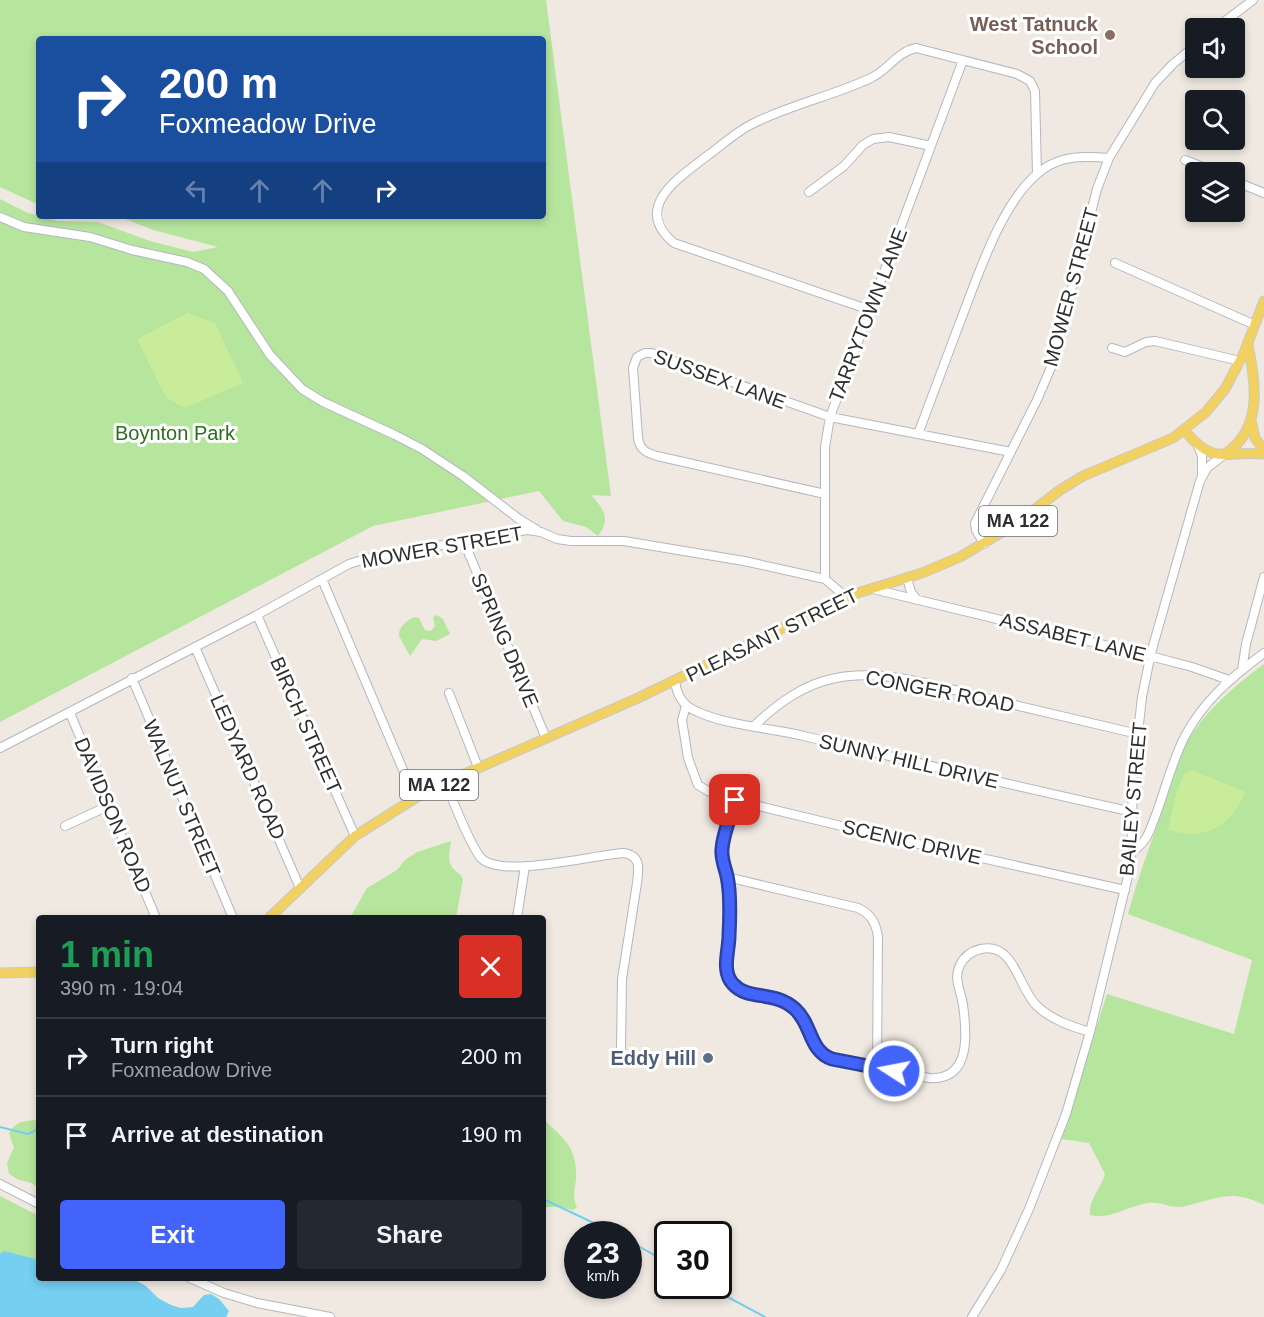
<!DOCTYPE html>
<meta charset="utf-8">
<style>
body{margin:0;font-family:Helvetica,sans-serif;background:#242831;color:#f1f3f6;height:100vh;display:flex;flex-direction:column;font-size:22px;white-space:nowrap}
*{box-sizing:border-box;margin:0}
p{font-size:20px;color:#9ea1a6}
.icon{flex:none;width:33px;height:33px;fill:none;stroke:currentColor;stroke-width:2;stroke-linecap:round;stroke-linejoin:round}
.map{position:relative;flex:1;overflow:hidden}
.drawer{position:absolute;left:36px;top:915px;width:510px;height:366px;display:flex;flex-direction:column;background:#171b24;border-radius:6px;box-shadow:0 3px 9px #0003}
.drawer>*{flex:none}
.guide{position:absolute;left:36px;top:36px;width:510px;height:183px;border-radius:6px;box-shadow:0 3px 9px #0003;background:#1a4fa0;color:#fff;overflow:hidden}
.tools{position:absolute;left:1185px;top:18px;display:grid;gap:12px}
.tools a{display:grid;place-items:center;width:60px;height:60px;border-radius:6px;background:#171b24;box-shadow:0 3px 9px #0003;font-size:30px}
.speed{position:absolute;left:564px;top:1221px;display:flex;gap:12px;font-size:30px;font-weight:700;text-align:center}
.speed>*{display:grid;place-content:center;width:78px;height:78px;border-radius:50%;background:#171b24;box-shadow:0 3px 9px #0003;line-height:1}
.speed small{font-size:15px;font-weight:400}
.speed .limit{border:3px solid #111;border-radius:9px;background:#fff;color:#111}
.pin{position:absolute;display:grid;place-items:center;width:51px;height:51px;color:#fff;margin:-26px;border-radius:12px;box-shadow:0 3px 9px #0006}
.me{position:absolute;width:66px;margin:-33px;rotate:281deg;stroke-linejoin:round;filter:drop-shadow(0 0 4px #0008)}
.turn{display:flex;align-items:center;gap:21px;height:126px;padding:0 24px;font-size:27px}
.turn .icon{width:78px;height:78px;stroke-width:2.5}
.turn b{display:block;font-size:42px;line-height:51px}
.lanes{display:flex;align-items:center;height:57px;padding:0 24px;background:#0003;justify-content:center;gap:30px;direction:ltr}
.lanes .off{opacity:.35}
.round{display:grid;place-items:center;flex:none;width:63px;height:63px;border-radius:6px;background:#242831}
.head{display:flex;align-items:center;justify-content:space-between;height:102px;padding:0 24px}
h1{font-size:36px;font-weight:600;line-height:45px;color:#1e9e55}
.action{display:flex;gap:12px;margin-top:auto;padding:12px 24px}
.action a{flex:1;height:69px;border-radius:6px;background:#4264fb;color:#fff;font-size:24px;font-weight:600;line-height:69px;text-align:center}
.action a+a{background:#242831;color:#f1f3f6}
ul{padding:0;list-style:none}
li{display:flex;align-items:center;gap:18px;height:78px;padding:0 24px;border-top:2px solid #363941}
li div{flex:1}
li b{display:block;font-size:22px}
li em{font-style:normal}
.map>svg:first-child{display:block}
.green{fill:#b6e59e}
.pitch{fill:#c9ec9a}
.water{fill:#75cff0}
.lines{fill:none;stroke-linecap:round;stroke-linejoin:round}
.stream{stroke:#75cff0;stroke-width:2}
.minor-casing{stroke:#b4b7c1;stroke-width:10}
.major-casing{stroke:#c9c9c9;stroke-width:11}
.minor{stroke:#fff;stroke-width:8}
.major{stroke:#f2d163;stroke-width:9}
.route-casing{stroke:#2b41a3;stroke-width:15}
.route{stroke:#4264fb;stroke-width:10}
.education-dot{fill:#8d6e63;stroke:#fff;stroke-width:2}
.service-dot{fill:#5c6f8a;stroke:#fff;stroke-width:2}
.labels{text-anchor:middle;stroke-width:6;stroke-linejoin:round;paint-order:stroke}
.shield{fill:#fff;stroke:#6d6d6d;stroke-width:1.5}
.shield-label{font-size:18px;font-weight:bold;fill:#2e2e2e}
.education-label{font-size:20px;font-weight:bold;fill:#785e54;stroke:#fff;text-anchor:end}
.street-label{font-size:20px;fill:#2e2e2e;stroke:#fff}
.park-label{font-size:20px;fill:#2c6e1b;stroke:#fff}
.service-label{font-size:20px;font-weight:bold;fill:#4e5e75;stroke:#fff;text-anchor:end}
</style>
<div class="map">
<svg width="1264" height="1317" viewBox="0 0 1264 1317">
<rect width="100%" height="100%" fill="#efe9e1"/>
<path class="green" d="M 0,0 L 546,0 L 611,496 L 591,495 C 604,509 611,519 598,536 L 586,527 L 563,521 L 539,491 L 373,526 L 0,722 L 0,199 L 28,213 L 58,221 L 98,222 L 150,241 L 193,252 L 218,247 L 153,230 L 118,216 L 543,216 L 543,39 L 39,39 L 39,205 L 0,187 Z
M 437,615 L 443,619 L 450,634 L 436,641 L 422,639 L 410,656 L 399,636 C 398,627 408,619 415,617 L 419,618 L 425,630 L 431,631 L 435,626 L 433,617 Z
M 1264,664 L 1264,1205 C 1236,1192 1227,1195 1197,1203 C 1192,1204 1185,1207 1179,1207 C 1165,1207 1160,1200 1143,1204 C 1125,1208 1108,1220 1090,1215 C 1089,1198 1101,1189 1105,1174 L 1089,1143 L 1061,1139 L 1107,994 L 1234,1034 L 1252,960 L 1128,914 C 1138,877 1151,843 1164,806 C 1170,788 1175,767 1183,750 C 1201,714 1233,687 1264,664 Z
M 451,841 C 451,849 446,859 452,867 C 456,873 460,872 463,879 L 456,918 L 350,918 L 367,888 L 397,870 L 405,860 L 417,852 Z
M 543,1119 C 564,1138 578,1149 576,1179 C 575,1189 572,1198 577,1207 L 573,1210 L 560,1207 L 543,1207 Z
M 39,1120 L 39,1189 L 32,1183 L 19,1180 L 9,1174 L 7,1163 L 14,1147 L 9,1134 C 16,1120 25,1121 39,1120 Z
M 0,1196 L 39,1216 L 39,1265 L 0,1261 Z"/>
<path class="pitch" d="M 188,313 L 215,323 L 243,383 L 185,408 L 168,399 L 164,394 L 137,339 Z
M 1192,770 L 1245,792 C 1231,827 1204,841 1168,830 L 1177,791 L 1184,774 Z"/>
<path class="water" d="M 4,1251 L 39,1260 L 39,1278 L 131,1278 L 146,1286 L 158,1298 L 171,1305 L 181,1308 L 193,1307 L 204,1295 L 211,1294 L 219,1299 L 229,1311 L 226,1317 L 0,1317 L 0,1254 Z"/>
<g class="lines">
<path class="stream" d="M 0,1127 L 28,1134 L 39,1129
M 543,1199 L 617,1234
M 628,1240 L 668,1263
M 707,1286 L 765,1317"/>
<g class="minor-casing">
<path id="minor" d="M 1216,28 L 1253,0
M 1185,160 L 1215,172
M 1234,181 L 1264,193
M 809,192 L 844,166 L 863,145 L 873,139 L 889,137 L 931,146
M 0,217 L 24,227 L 90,237 L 132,250 L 187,262 L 204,269 L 228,291 L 270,355 L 302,389 L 323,402 L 395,435 L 422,449 L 463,476 L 519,519 L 537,530
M 1115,263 L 1255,325
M 870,310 L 674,243 C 631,207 680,177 707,156 C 722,145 736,132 752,124 C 790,105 832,96 871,78 C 888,70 897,52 916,48 L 1017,74 L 1030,81 L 1035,91 L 1037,174
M 1112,348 L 1125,352 L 1146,342 L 1155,341 L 1240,361
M 918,434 C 932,396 946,359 960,322 C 978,276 1002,199 1042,170 C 1062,155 1085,156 1109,158
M 1198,446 L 1202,456 L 1202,476
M 825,494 L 657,456 C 646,453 639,449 638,437 L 633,368 L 637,357 L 645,353 L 651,353 L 830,417 L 1011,452
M 464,542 L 546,738
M 984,544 L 976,530 L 975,523 L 1037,400 L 1052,365 L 1097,189 L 1109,158 L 1155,83 L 1173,64 L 1196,45
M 907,578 L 911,592 L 917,600
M 322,579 L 415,798
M 825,579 L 825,447 L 830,417 L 963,60
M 873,589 L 1150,656 L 1192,667 L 1229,680
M 257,615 L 355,836
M 195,647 L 300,888
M 1242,670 L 1246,644 L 1264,577
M 132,678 L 233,918
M 675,681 C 677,696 683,706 698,712 C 729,726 771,728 804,736 C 914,762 1023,788 1133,812
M 449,693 L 478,767
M 686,706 L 682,720 L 688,758 L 698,785 L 708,791 L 734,800 L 887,837 L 1125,890
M 70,713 L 156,918
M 754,726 C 778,703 804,684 836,678 C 884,668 944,688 990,699 C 1039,711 1088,722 1138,734
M 0,748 L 257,615 L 349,564 L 365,559 L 509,533 L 527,530 L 541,532 L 557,539 L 571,541 L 624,541 L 744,561 L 825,579 L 846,597
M 445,782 C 453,800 470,846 481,858 C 501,879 593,855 623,853 C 641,855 639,868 637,883 L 622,979 L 621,1048
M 736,800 L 722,848 L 727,877 L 729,910 L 727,974 C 739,1002 770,990 791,1006 C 811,1021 808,1050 832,1059 L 929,1078 C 971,1081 967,1034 963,1005 C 961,991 953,979 960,965 C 964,957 972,951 981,949 C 1015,942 1018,988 1037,1006 C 1052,1020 1070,1026 1090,1032
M 65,826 L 108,806
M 1131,853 C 1139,847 1146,841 1149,832 C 1163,801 1169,767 1185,736 C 1204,700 1232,677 1264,653
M 727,877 L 858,908 C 871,914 876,923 878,937 L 877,1067
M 517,918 L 525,866
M 0,1184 L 39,1204
M 190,1278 L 224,1293 L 257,1303 L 330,1317
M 972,1317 L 1001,1270 L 1029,1209 L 1066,1114 L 1090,1032 L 1131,864 L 1133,778 L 1142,697 L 1151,653 L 1200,481 L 1207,468 L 1225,454"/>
</g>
<g class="major-casing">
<path id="major" d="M 1251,420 L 1255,438 L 1264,450
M 1184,430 C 1215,467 1223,450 1264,454
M 1225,454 C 1263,429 1256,383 1248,345
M 269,918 L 355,836 L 428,790 L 638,698 L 848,596 L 922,573 L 960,557 L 1014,525 L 1060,490 L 1083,476 L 1173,438 L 1206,412 L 1225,389 L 1244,353 L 1264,301
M 0,973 L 39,972"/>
</g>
<use href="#minor" class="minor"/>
<use href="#major" class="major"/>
</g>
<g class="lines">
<g class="route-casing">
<path id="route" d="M 735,800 C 731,816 723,833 722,849 C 721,859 725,867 727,876 C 731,894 730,917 729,936 C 729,951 721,971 733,984 C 748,1001 774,990 795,1009 C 812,1024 809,1051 832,1059 L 894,1071"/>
</g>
<use href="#route" class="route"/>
</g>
<circle class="education-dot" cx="1110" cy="35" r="6"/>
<circle class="service-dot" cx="708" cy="1058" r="6"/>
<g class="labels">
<g class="shield">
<rect x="979" y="506" width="78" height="30" rx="4.5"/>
<rect x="400" y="770" width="78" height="30" rx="4.5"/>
</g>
<g class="shield-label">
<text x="1018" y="527">MA 122</text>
<text x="439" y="791">MA 122</text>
</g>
<g class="education-label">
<text x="1098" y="31">West Tatnuck<tspan x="1098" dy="23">School</tspan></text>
</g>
<g class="street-label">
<text transform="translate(1071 287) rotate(-75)" y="7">MOWER STREET</text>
<text transform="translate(868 315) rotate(-69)" y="7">TARRYTOWN LANE</text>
<text transform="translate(720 379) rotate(20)" y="7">SUSSEX LANE</text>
<text transform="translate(442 547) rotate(-10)" y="7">MOWER STREET</text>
<text transform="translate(772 635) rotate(-26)" y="7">PLEASANT STREET</text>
<text transform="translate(1073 637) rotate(14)" y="7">ASSABET LANE</text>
<text transform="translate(505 640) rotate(67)" y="7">SPRING DRIVE</text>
<text transform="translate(940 691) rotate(11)" y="7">CONGER ROAD</text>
<text transform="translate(306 725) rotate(66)" y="7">BIRCH STREET</text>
<text transform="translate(909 761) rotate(13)" y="7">SUNNY HILL DRIVE</text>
<text transform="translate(248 767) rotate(66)" y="7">LEDYARD ROAD</text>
<text transform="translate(182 798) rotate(67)" y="7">WALNUT STREET</text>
<text transform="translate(1133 799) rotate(-85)" y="7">BAILEY STREET</text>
<text transform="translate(113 815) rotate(67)" y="7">DAVIDSON ROAD</text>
<text transform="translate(912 842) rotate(13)" y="7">SCENIC DRIVE</text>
</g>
<g class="park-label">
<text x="175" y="440">Boynton Park</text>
</g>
<g class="service-label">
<text x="696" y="1065">Eddy Hill</text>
</g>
</g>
</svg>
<div class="tools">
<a><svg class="icon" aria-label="sound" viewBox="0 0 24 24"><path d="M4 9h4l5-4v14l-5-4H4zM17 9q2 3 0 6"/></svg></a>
<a><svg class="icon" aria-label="search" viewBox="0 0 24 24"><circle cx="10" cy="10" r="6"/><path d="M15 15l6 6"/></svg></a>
<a><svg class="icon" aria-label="layers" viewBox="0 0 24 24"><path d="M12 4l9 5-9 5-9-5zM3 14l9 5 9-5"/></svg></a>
</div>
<div class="speed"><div>23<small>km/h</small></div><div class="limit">30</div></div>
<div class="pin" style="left:735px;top:800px;background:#d93025"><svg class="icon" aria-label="arrive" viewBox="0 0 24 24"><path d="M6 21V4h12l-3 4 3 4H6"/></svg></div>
<svg class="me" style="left:894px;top:1071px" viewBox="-20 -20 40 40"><circle r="17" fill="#4264fb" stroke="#fff" stroke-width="3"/><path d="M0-11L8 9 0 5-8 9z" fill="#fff"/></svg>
<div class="guide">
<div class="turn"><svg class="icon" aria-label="right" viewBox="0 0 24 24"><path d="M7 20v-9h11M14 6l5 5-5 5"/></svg><div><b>200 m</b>Foxmeadow Drive</div></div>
<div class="lanes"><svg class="icon off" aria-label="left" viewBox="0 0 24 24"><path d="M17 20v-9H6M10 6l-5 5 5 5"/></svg><svg class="icon off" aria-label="ahead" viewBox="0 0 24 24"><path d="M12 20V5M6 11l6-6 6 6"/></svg><svg class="icon off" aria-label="ahead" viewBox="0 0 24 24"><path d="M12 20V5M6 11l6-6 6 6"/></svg><svg class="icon" aria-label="right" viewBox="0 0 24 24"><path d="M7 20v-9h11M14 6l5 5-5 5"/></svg></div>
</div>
<section class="drawer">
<div class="head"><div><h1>1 min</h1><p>390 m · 19:04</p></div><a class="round" style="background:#d93025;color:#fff"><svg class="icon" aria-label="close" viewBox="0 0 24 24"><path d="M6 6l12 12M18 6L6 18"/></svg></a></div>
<ul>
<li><svg class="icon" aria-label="right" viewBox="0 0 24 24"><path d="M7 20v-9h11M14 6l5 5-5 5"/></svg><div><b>Turn right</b><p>Foxmeadow Drive</p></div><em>200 m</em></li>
<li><svg class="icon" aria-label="arrive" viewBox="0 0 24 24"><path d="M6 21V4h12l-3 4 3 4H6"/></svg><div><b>Arrive at destination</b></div><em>190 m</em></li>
</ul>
<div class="action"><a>Exit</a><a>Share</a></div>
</section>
</div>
